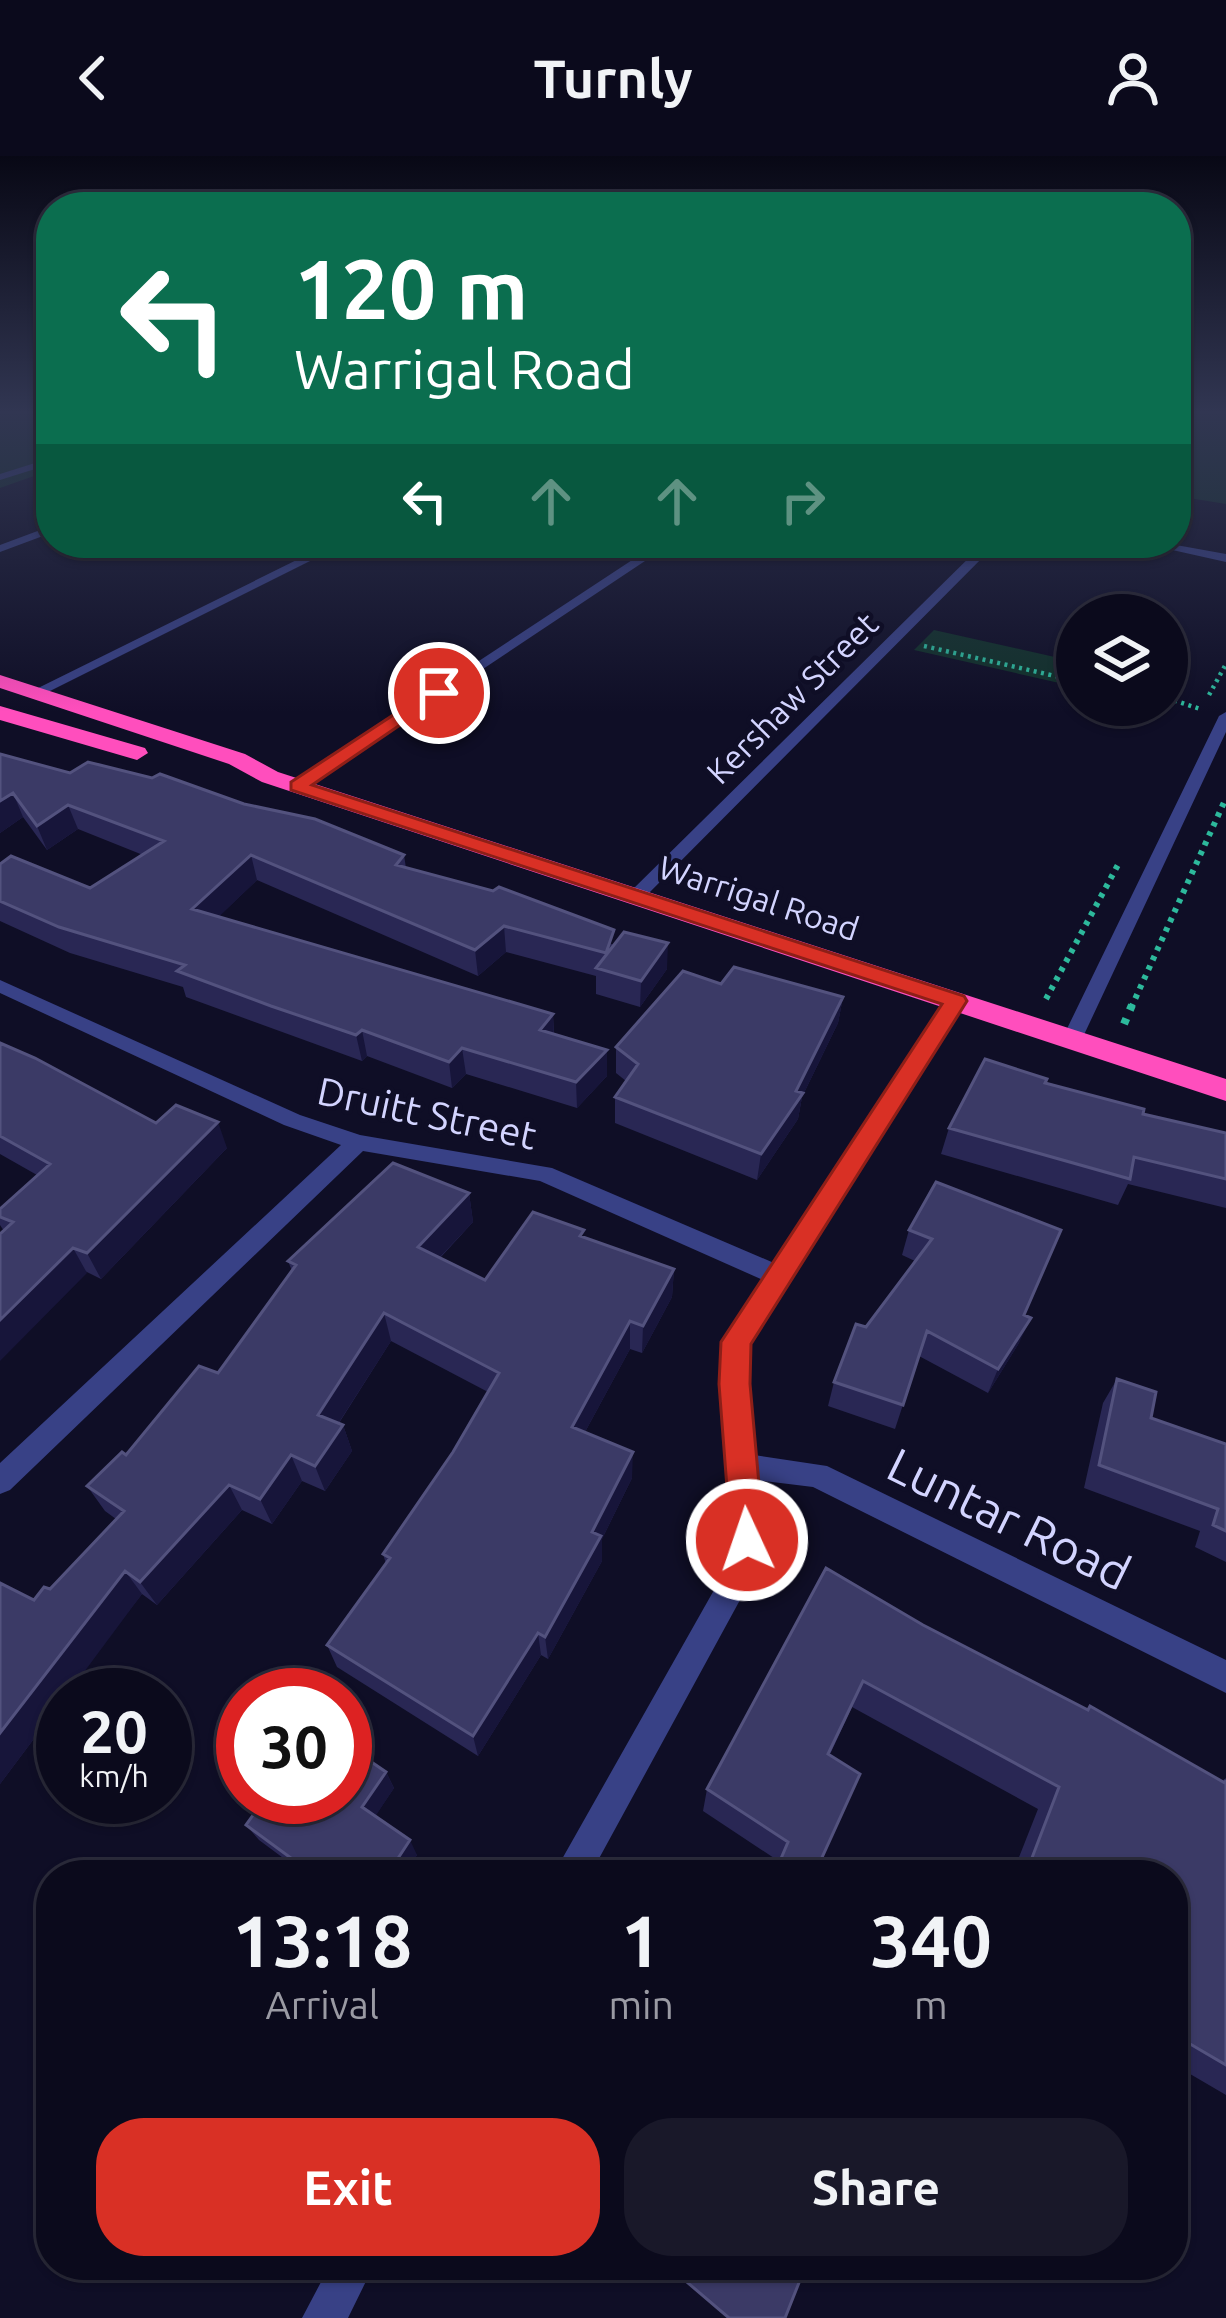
<!DOCTYPE html>
<style>
body{margin:0;font-family:Ubuntu,sans-serif;background:#191829;color:#f1f3f6;height:100vh;display:flex;flex-direction:column;font-size:45px;white-space:nowrap}
*{box-sizing:border-box;margin:0}
p{font-size:39px;color:#9a9aa3}
.icon{flex:none;width:66px;height:66px;fill:none;stroke:currentColor;stroke-width:2;stroke-linecap:round;stroke-linejoin:round}
.map{position:relative;flex:1;overflow:hidden}
.drawer{position:absolute;left:36px;top:1704px;width:1152px;height:420px;display:flex;flex-direction:column;background:#0b0a1c;border-radius:48px;box-shadow:0 3px 9px #0004,0 0 0 3px #2b2b3b}
.drawer>*{flex:none}
.top-card{position:absolute;left:36px;top:36px;width:1155px;height:366px;border-radius:48px;box-shadow:0 3px 9px #0004,0 0 0 3px #2b2b3b;background:#0b6e4f;color:#fff;overflow:hidden}
.fabs{position:absolute;left:1056px;top:438px;display:grid;gap:24px}
.fabs a{display:grid;place-items:center;width:132px;height:132px;border-radius:50%;background:#0b0a1c;box-shadow:0 3px 9px #0004,0 0 0 3px #2b2b3b;font-size:60px}
.speed{position:absolute;left:36px;top:1512px;display:flex;gap:24px;font-size:60px;font-weight:700;text-align:center}
.speed>*{display:grid;place-content:center;width:156px;height:156px;border-radius:50%;background:#0b0a1c;box-shadow:0 3px 9px #0004,0 0 0 3px #2b2b3b;line-height:1}
.speed small{font-size:30px;font-weight:400}
.speed .limit{border:18px solid #d22;background:#fff;color:#111}
.pin{position:absolute;display:grid;place-items:center;width:102px;height:102px;color:#fff;margin:-51px;border:6px solid #fff;border-radius:50%;box-shadow:0 3px 12px #0007}
.me{position:absolute;width:132px;margin:-66px;rotate:357deg;stroke-linejoin:round;filter:drop-shadow(0 0 9px #0008)}
.turn{display:flex;align-items:center;gap:42px;height:252px;padding:0 60px;font-size:54px}
.turn .icon{width:156px;height:156px;stroke-width:2.5}
.turn b{display:block;font-size:84px;line-height:102px}
.lanes{display:flex;align-items:center;height:114px;padding:0 60px;background:#0003;justify-content:center;gap:60px;direction:ltr}
.lanes .off{opacity:.35}
.eta{display:flex;justify-content:space-evenly;align-items:center;height:204px;text-align:center}
.eta b{font-size:72px;font-weight:700;line-height:84px}
.button{display:flex;gap:24px;margin-top:auto;padding:24px 60px}
.button a{flex:1;height:138px;border-radius:48px;background:#d93025;color:#fff;font-size:48px;font-weight:700;line-height:138px;text-align:center}
.button a+a{background:#191829;color:#f1f3f6}
header{display:flex;justify-content:space-between;align-items:center;height:156px;padding:0 60px;background:#0b0a1c;font-size:54px;font-weight:700}
.map>svg:first-child{display:block}
.green{fill:#11302a}
.lines{fill:none;stroke-linecap:round;stroke-linejoin:round}
.path-far3{stroke:#2db99c;stroke-width:3;stroke-dasharray:3 4.5;stroke-linecap:butt}
.path-far2{stroke:#2db99c;stroke-width:4.5;stroke-dasharray:3 4.5;stroke-linecap:butt}
.path-far1{stroke:#2db99c;stroke-width:6;stroke-dasharray:4.5 6;stroke-linecap:butt}
.path{stroke:#2db99c;stroke-width:8;stroke-dasharray:6 9;stroke-linecap:butt}
.lane{fill:#384186;fill-rule:evenodd}
.street{fill:#384186;fill-rule:evenodd}
.highway{fill:#ff4ebd;fill-rule:evenodd}
.wall{fill:#292754}
.shaded-wall{fill:#17153a}
.building{fill:#3b3a66;stroke:#53527e;stroke-width:3}
.route{fill:#d93025;stroke:#8d1f18;stroke-width:3}
.labels{text-anchor:middle;stroke-width:9;stroke-linejoin:round;paint-order:stroke}
.far-street-label{font-size:33px;fill:#d3d4ff;stroke:#0f0e26}
.street-label{font-size:39px;fill:#d3d4ff;stroke:#0f0e26}
.near-street-label{font-size:48px;fill:#d3d4ff;stroke:#0f0e26}
</style>
<header><svg class="icon" aria-label="back" viewBox="0 0 24 24"><path d="M15 5l-7 7 7 7"/></svg>Turnly<svg class="icon" aria-label="person" viewBox="0 0 24 24"><circle cx="12" cy="8" r="4"/><path d="M4 21q1-7 8-7t8 7"/></svg></header>
<div class="map">
<svg width="1226" height="2162" viewBox="0 0 1226 2162">
<rect width="100%" height="100%" fill="#0f0e26"/>
<path class="green" d="M 0,253 L 51,253 L 51,314 L 0,332 Z
M 1176,253 L 1226,253 L 1226,348 L 1176,340 Z
M 934,474 L 1077,506 L 1077,531 L 914,494 Z"/>
<g class="lines">
<path class="path-far3" d="M 1105,387 L 1124,391"/>
<path class="path-far2" d="M 924,490 L 1077,525
M 1209,539 L 1226,508
M 1167,542 L 1200,553"/>
<path class="path-far1" d="M 1046,843 L 1120,705
M 1131,852 L 1226,642"/>
<path class="path" d="M 1124,868 L 1132,849"/>
<path class="lane" d="M 51,302 L 51,308 L 0,324 L 0,318 Z"/>
<path class="street" d="M 51,370 L 51,377 L 0,396 L 0,389 Z
M 331,387 L 346,387 L 40,540 L 28,537 Z
M 658,387 L 672,387 L 303,633 L 289,630 Z
M 984,387 L 997,387 L 642,744 L 630,744 L 630,736 Z
M 1141,387 L 1165,387 L 1226,398 L 1226,406 Z
M 1226,556 L 1226,576 L 1082,883 L 1079,888 L 1065,888 L 1062,883 L 1219,560 Z
M 0,824 L 300,959 L 360,979 L 552,1012 L 774,1107 L 949,841 L 963,841 L 966,845 L 749,1188 L 747,1228 L 754,1299 L 827,1310 L 1226,1504 L 1226,1537 L 813,1331 L 756,1324 L 762,1384 L 746,1433 L 590,1719 L 553,1719 L 718,1427 L 732,1384 L 721,1228 L 723,1186 L 763,1124 L 540,1025 L 363,995 L 10,1334 L 0,1338 L 0,1307 L 341,989 L 284,969 L 0,837 Z
M 330,2109 L 374,2109 L 348,2162 L 302,2162 Z"/>
<path class="highway" d="M 0,519 L 245,598 L 278,616 L 1226,923 L 1226,945 L 262,626 L 229,608 L 0,532 Z
M 0,550 L 145,592 L 148,597 L 137,604 L 0,564 Z"/>
</g>
<path class="wall" d="M 0,598 L 70,617 L 244,648 L 404,699 L 406,712 L 614,789 L 667,813 L 640,851 L 596,838 L 596,820 L 506,796 L 478,820 L 257,724 L 218,761 L 553,858 L 554,878 L 607,920 L 577,952 L 466,918 L 452,932 L 367,900 L 362,905 L 186,841 L 183,831 L 70,797 L 0,765 L 0,708 L 90,732 L 143,699 L 78,673 L 47,694 L 23,661 L 0,677 Z
M 721,828 L 843,841 L 838,867 L 802,941 L 798,963 L 757,1024 L 615,967 L 615,941 L 626,925 L 616,917 L 616,891 Z
M 0,887 L 156,967 L 227,992 L 101,1123 L 4,1075 L 0,1069 L 0,1053 L 37,1019 L 0,998 Z
M 1046,927 L 1143,958 L 1226,977 L 1226,1052 L 1128,1028 L 1118,1049 L 941,998 L 949,972 Z
M 936,1026 L 1024,1159 L 1019,1187 L 988,1237 L 919,1200 L 895,1273 L 828,1250 L 834,1226 L 915,1105 L 902,1099 L 909,1074 Z
M 469,1037 L 473,1066 L 440,1102 L 485,1124 L 584,1082 L 674,1113 L 672,1141 L 642,1197 L 630,1193 L 585,1276 L 632,1322 L 602,1383 L 602,1405 L 548,1503 L 541,1499 L 478,1600 L 337,1511 L 327,1489 L 386,1408 L 383,1398 L 453,1296 L 488,1236 L 391,1185 L 339,1267 L 343,1269 L 352,1295 L 325,1335 L 302,1325 L 272,1368 L 242,1354 L 157,1449 L 142,1438 L 63,1539 L 63,1544 L 0,1628 L 0,1427 L 34,1444 L 50,1433 L 116,1363 L 105,1355 L 87,1330 L 218,1217 L 292,1115 L 288,1105 Z
M 1117,1223 L 1151,1262 L 1226,1288 L 1226,1406 L 1195,1391 L 1200,1375 L 1084,1332 L 1103,1247 Z
M 923,1469 L 1087,1553 L 1090,1550 L 1222,1625 L 1226,1622 L 1226,1939 L 1173,1908 L 1173,1719 L 1012,1719 L 1038,1653 L 852,1551 L 780,1706 L 703,1655 L 707,1633 Z
M 386,1616 L 394,1632 L 375,1660 L 417,1699 L 404,1719 L 306,1719 L 259,1684 L 246,1669 Z"/>
<path class="shaded-wall" d="M 13,637 L 23,661 L 0,677 L 0,645 Z
M 68,649 L 78,673 L 47,694 L 37,670 Z
M 251,699 L 257,724 L 200,779 L 192,753 Z
M 504,770 L 506,796 L 478,820 L 475,794 Z
M 668,787 L 667,813 L 640,851 L 641,825 Z
M 843,841 L 838,867 L 802,941 L 798,963 L 757,1024 L 761,998 L 796,935 Z
M 553,858 L 554,884 L 540,874 Z
M 362,874 L 367,900 L 362,905 L 356,879 Z
M 462,892 L 466,918 L 452,932 L 449,906 Z
M 607,894 L 607,920 L 577,952 L 576,926 Z
M 218,966 L 227,992 L 101,1123 L 87,1097 Z
M 469,1037 L 473,1066 L 423,1119 L 418,1091 Z
M 73,1092 L 87,1117 L 0,1205 L 0,1164 Z
M 674,1113 L 672,1141 L 642,1197 L 643,1170 Z
M 384,1157 L 391,1185 L 327,1285 L 318,1259 Z
M 1031,1162 L 1019,1187 L 988,1237 L 998,1213 Z
M 630,1165 L 630,1193 L 573,1298 L 572,1271 Z
M 343,1269 L 352,1295 L 325,1335 L 315,1310 Z
M 633,1296 L 632,1322 L 602,1383 L 602,1405 L 548,1503 L 545,1481 L 592,1376 Z
M 291,1299 L 302,1325 L 272,1368 L 260,1343 Z
M 229,1329 L 242,1354 L 157,1449 L 140,1426 Z
M 125,1415 L 142,1438 L 67,1539 L 63,1539 L 63,1544 L 0,1628 L 0,1577 Z
M 538,1477 L 541,1499 L 478,1600 L 473,1580 Z
M 386,1616 L 394,1632 L 371,1667 L 362,1651 Z
M 410,1684 L 417,1699 L 404,1719 L 387,1719 Z"/>
<path class="building" d="M 0,598 L 70,617 L 88,606 L 152,622 L 160,618 L 244,648 L 315,663 L 404,699 L 396,709 L 493,735 L 499,731 L 614,774 L 606,797 L 504,770 L 475,794 L 251,699 L 192,753 L 553,858 L 540,874 L 607,894 L 576,926 L 462,892 L 449,906 L 362,874 L 356,879 L 271,850 L 177,815 L 185,809 L 59,771 L 0,745 L 0,708 L 11,700 L 90,732 L 164,685 L 68,649 L 37,670 L 13,637 L 0,645 Z
M 624,776 L 668,787 L 641,825 L 596,812 Z
M 734,811 L 843,841 L 796,935 L 803,937 L 761,998 L 615,941 L 638,908 L 616,891 L 683,815 L 721,828 Z
M 0,887 L 35,902 L 156,967 L 176,949 L 218,966 L 87,1097 L 73,1092 L 0,1164 L 0,1078 L 13,1066 L 0,1061 L 0,1053 L 50,1008 L 0,980 Z
M 985,903 L 1047,923 L 1045,927 L 1144,953 L 1143,958 L 1226,977 L 1226,1023 L 1134,1001 L 1130,1023 L 949,972 Z
M 393,1007 L 469,1037 L 418,1091 L 485,1124 L 533,1056 L 584,1074 L 580,1080 L 674,1113 L 643,1170 L 630,1165 L 572,1271 L 633,1296 L 592,1376 L 601,1380 L 545,1481 L 538,1477 L 473,1580 L 327,1489 L 390,1402 L 383,1398 L 453,1296 L 499,1217 L 384,1157 L 318,1259 L 343,1269 L 315,1310 L 291,1299 L 260,1343 L 229,1329 L 140,1426 L 125,1415 L 0,1577 L 0,1427 L 34,1444 L 44,1431 L 50,1433 L 124,1355 L 87,1330 L 122,1296 L 126,1299 L 199,1210 L 218,1217 L 296,1109 L 288,1105 Z
M 936,1026 L 1061,1074 L 1024,1159 L 1031,1162 L 998,1213 L 927,1175 L 903,1249 L 834,1226 L 856,1168 L 866,1171 L 932,1083 L 909,1074 Z
M 1117,1223 L 1156,1236 L 1151,1262 L 1226,1288 L 1226,1375 L 1213,1369 L 1218,1353 L 1099,1309 Z
M 826,1412 L 923,1469 L 1088,1554 L 1090,1550 L 1225,1627 L 1226,1624 L 1226,1909 L 1173,1878 L 1173,1867 L 1186,1805 L 1173,1797 L 1173,1719 L 1050,1719 L 1030,1707 L 1059,1631 L 863,1525 L 828,1598 L 860,1618 L 814,1719 L 774,1719 L 788,1686 L 707,1633 Z
M 345,1588 L 386,1616 L 362,1651 L 410,1684 L 387,1719 L 314,1719 L 246,1669 L 266,1641 L 345,1641 Z
M 667,2109 L 806,2109 L 785,2162 L 729,2162 Z"/>
<linearGradient id="sky" x2="0" y2="1"><stop stop-color="#080815"/><stop offset="0.46" stop-color="#313652"/><stop offset="1" stop-color="#313652" stop-opacity="0"/></linearGradient>
<rect width="1226" height="556" fill="url(#sky)"/>
<path class="route" d="M 433,533 L 447,537 L 312,629 L 964,840 L 967,845 L 751,1188 L 750,1228 L 764,1384 L 759,1395 L 747,1399 L 735,1395 L 731,1384 L 719,1228 L 721,1186 L 942,848 L 291,634 L 291,626 Z"/>
<g class="labels">
<g class="far-street-label">
<text transform="translate(792 542) rotate(-45)" y="12">Kershaw Street</text>
<text transform="translate(759 742) rotate(18)" y="12">Warrigal Road</text>
</g>
<g class="street-label">
<text transform="translate(427 957) rotate(12)" y="14">Druitt Street</text>
</g>
<g class="near-street-label">
<text transform="translate(1009 1363) rotate(26)" y="17">Luntar Road</text>
</g>
</g>
</svg>
<div class="fabs">
<a><svg class="icon" aria-label="layers" viewBox="0 0 24 24"><path d="M12 4l9 5-9 5-9-5zM3 14l9 5 9-5"/></svg></a>
</div>
<div class="speed"><div>20<small>km/h</small></div><div class="limit">30</div></div>
<div class="pin" style="left:439px;top:537px;background:#d93025"><svg class="icon" aria-label="arrive" viewBox="0 0 24 24"><path d="M6 21V4h12l-3 4 3 4H6"/></svg></div>
<svg class="me" style="left:747px;top:1384px" viewBox="-20 -20 40 40"><circle r="17" fill="#d93025" stroke="#fff" stroke-width="3"/><path d="M0-11L8 9 0 5-8 9z" fill="#fff"/></svg>
<div class="top-card">
<div class="turn"><svg class="icon" aria-label="left" viewBox="0 0 24 24"><path d="M17 20v-9H6M10 6l-5 5 5 5"/></svg><div><b>120 m</b>Warrigal Road</div></div>
<div class="lanes"><svg class="icon" aria-label="left" viewBox="0 0 24 24"><path d="M17 20v-9H6M10 6l-5 5 5 5"/></svg><svg class="icon off" aria-label="ahead" viewBox="0 0 24 24"><path d="M12 20V5M6 11l6-6 6 6"/></svg><svg class="icon off" aria-label="ahead" viewBox="0 0 24 24"><path d="M12 20V5M6 11l6-6 6 6"/></svg><svg class="icon off" aria-label="right" viewBox="0 0 24 24"><path d="M7 20v-9h11M14 6l5 5-5 5"/></svg></div>
</div>
<section class="drawer">
<div class="eta">
<div><b>13:18</b><p>Arrival</p></div>
<div><b>1</b><p>min</p></div>
<div><b>340</b><p>m</p></div>
</div>
<div class="button"><a>Exit</a><a>Share</a></div>
</section>
</div>
